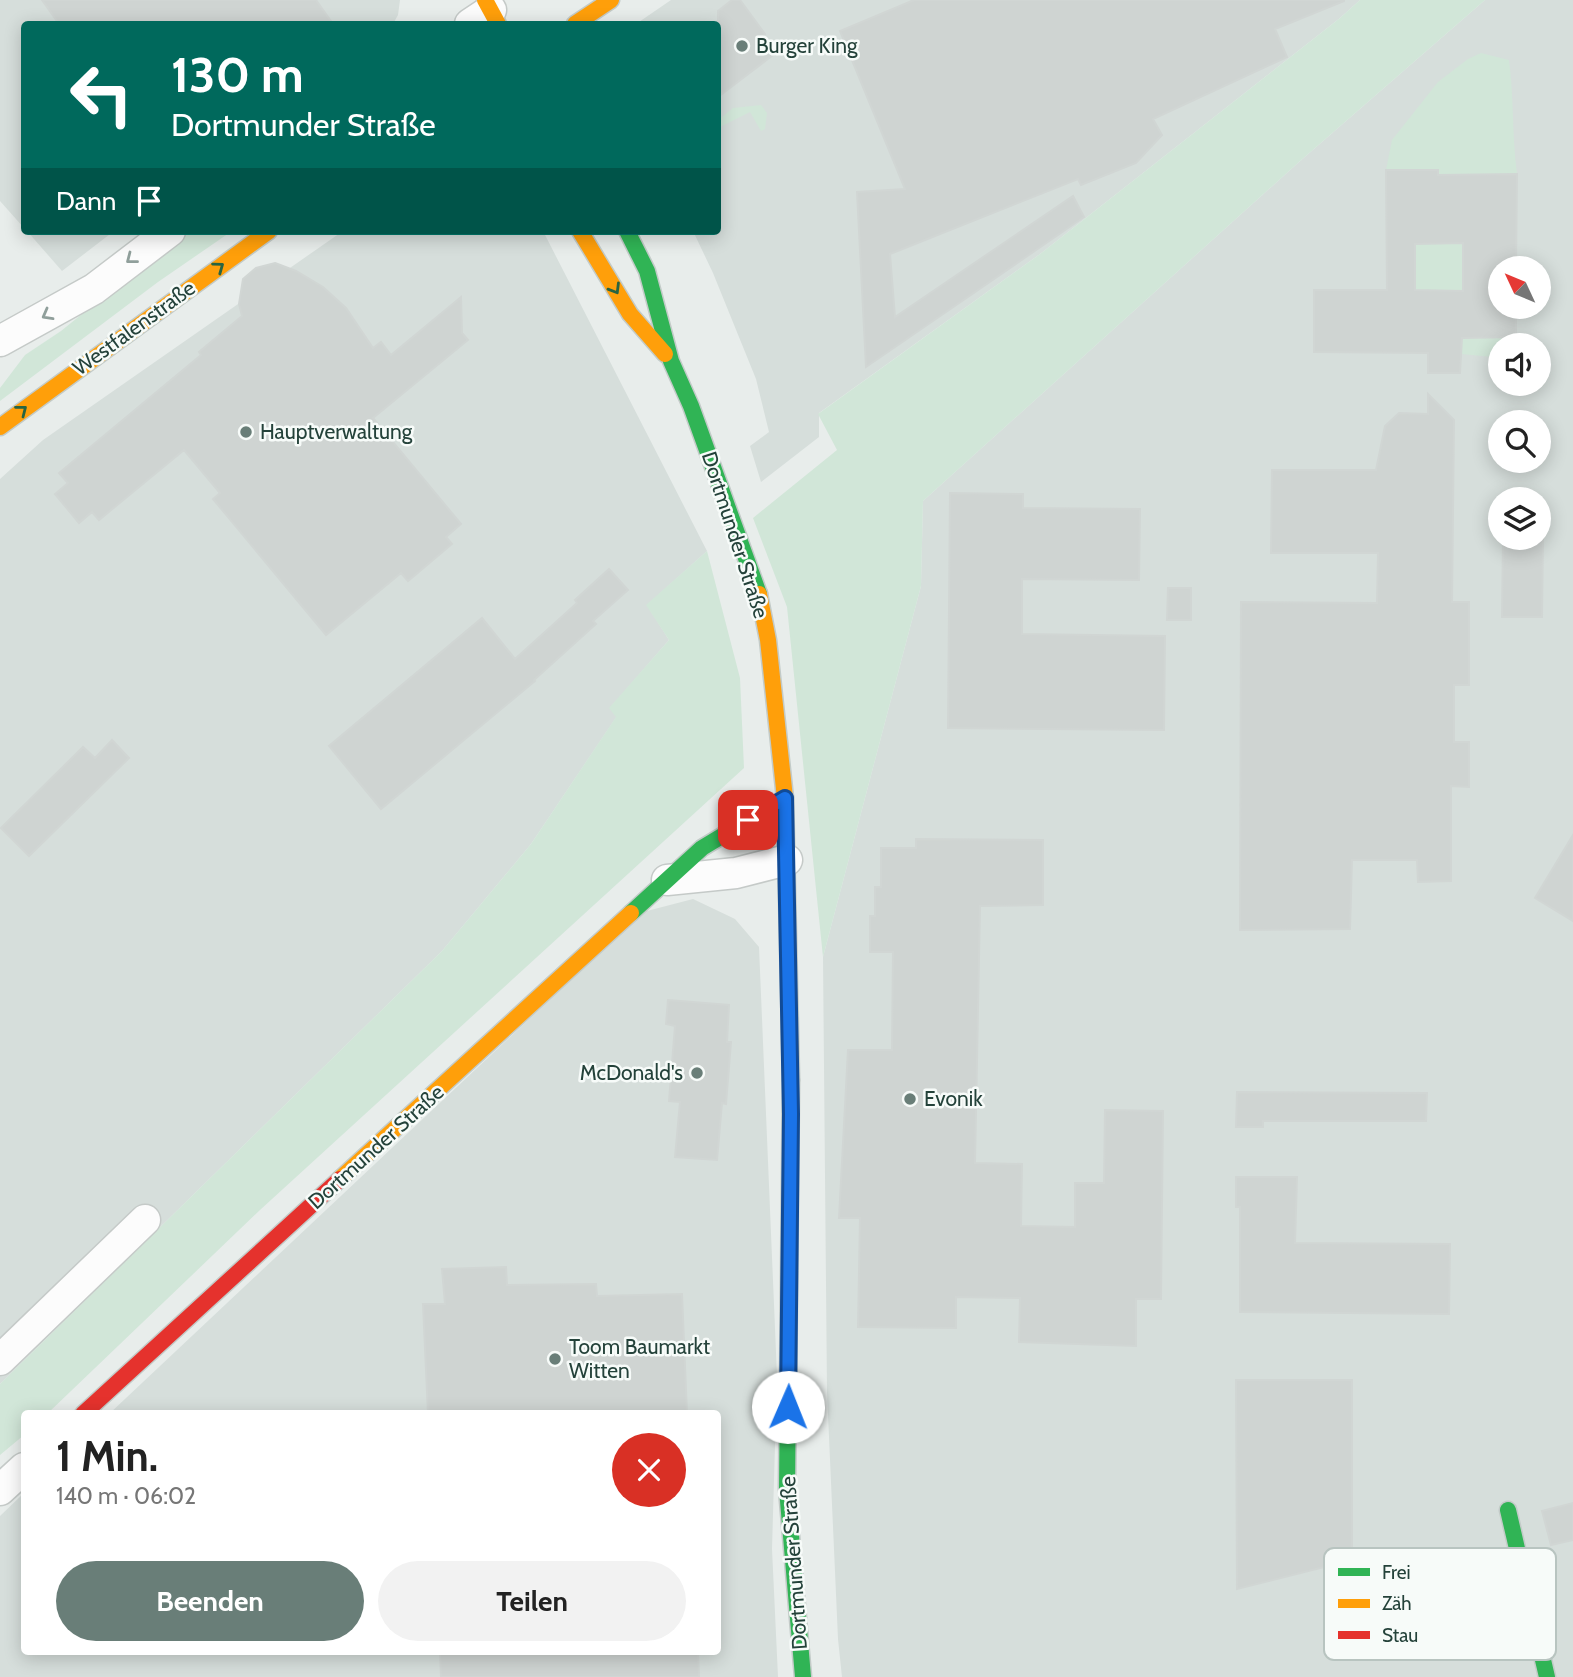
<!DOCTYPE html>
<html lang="de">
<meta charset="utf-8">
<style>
body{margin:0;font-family:Cabin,sans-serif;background:#f2f2f2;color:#222;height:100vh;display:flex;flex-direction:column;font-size:26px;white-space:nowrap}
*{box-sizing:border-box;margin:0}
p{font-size:23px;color:#767676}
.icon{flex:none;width:38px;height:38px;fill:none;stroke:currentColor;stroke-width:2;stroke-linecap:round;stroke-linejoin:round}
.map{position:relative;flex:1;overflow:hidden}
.drawer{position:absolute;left:21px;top:1410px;width:700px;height:245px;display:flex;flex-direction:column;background:#fff;border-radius:7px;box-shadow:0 4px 18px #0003}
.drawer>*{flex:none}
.hud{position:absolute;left:21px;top:21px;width:700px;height:214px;border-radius:7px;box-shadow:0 4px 18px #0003;background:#00695c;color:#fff;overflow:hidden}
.needle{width:46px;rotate:314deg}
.controls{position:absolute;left:1488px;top:256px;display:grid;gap:14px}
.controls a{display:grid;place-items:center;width:63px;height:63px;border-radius:50%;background:#fff;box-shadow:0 4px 18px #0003;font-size:35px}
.pin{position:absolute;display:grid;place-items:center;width:60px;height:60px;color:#fff;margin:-30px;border-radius:14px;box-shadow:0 4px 10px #0006}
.me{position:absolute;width:77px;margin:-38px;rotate:1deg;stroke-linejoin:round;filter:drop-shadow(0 0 5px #0008)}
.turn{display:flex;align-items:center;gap:24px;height:147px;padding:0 35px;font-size:32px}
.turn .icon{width:91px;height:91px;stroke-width:2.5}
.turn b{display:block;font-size:49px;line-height:60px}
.then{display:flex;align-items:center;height:66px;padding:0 35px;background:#0003;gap:14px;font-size:26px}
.round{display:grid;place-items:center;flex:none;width:74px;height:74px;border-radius:37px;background:#f2f2f2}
.head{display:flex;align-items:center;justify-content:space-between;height:119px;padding:0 35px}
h1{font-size:42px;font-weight:800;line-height:52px}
.cta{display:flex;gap:14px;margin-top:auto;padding:14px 35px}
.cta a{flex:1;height:80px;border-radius:42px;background:#697e78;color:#fff;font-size:28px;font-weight:800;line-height:80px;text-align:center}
.cta a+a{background:#f2f2f2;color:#222}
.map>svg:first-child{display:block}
.built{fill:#d6dedb;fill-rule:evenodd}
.green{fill:#d1e6d8}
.building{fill:#cfd4d2;stroke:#d1d6d4;stroke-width:2;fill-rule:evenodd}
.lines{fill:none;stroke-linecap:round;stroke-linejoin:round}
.street-casing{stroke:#c5cac8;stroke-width:33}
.fast-casing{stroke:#c3cbc8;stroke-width:19}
.slow-casing{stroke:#c3cbc8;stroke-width:19}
.jam-casing{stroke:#c3cbc8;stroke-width:19}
.street{stroke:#fcfcfc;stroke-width:30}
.fast{stroke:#30b455;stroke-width:16}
.slow{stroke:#ff9f0a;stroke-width:16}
.jam{stroke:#e5322d;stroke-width:16}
.oneway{stroke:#909f9b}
.oneway2{stroke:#286442}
.route-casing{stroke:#114b97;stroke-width:18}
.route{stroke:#1a73e8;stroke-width:12}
.poi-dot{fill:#697e78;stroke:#f7fbf9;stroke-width:2.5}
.labels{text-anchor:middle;stroke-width:5;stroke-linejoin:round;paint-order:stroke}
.poi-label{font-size:21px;fill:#24423a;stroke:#f7fbf9;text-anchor:start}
.street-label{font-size:21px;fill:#24423a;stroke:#f7fbf9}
.key{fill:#f7fbf9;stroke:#b8c4c0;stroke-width:2}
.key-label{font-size:19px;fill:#24423a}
</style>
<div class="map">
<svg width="1573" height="1677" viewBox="0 0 1573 1677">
<rect width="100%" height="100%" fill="#e8edeb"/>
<path class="built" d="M 0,0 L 400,0 L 398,15 L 393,24 L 24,24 L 24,228 L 0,201 Z
M 671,0 L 1360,0 L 1340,18 L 1040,254 L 819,413 L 819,437 L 761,482 L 750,446 L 769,432 L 756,379 L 713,273 L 693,231 L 718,231 L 718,24 L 636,24 Z
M 1485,0 L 1573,0 L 1573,1677 L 842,1677 L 838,1639 L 827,1392 L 823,957 L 921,586 L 923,501 L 1299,162 ZM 1500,268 L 1538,268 L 1538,306 L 1500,306 ZM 1500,345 L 1538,345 L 1538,383 L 1500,383 ZM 1500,422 L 1538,422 L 1538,460 L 1500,460 ZM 1500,499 L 1538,499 L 1538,537 L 1500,537 Z
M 27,231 L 114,231 L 62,271 Z
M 343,231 L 543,231 L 707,551 L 647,605 L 669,640 L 610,708 L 617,716 L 531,844 L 442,951 L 0,1384 L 0,479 L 43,440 Z
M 693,899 L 735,919 L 759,947 L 777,1376 L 772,1549 L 778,1677 L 0,1677 L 0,1516 L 24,1493 L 24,1652 L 718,1652 L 718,1414 L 109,1414 L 643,912 Z"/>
<path class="green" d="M 1360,0 L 1485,0 L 1299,162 L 923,501 L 921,586 L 823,957 L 787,607 L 753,518 L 837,450 L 818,414 L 1040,254 L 1340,18 Z
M 1481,53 L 1509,60 C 1514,98 1512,136 1517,174 L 1464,175 L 1463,304 L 1415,290 L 1415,244 L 1439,243 L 1438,170 L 1386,170 L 1392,140 L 1438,82 L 1468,59 Z
M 761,105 L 767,113 L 765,129 L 761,131 L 750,112 L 718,128 L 718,120 L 733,108 Z
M 191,231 L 232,231 L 158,282 L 0,401 L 0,388 L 25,355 L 61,331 L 149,260 Z
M 1516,337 L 1516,345 L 1500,345 L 1500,377 L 1497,377 L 1493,357 L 1461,354 L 1462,338 Z
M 707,551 L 740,678 L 744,768 L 260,1210 L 47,1414 L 24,1414 L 24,1435 L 0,1455 L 0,1384 L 442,951 L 531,844 L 616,717 L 609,708 L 669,640 L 646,605 Z"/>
<path class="building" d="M 42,0 L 316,0 L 333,24 L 59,24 Z
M 732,0 L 740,0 L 765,34 L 761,37 L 773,55 L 718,97 L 718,11 Z
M 914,0 L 1344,0 L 1344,1 L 1275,29 L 1287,57 L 1153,119 L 1162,135 L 1136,163 L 1081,185 L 1078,179 L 890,254 L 895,317 L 1073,196 L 1084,217 L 866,367 L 857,192 L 905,189 L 840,31 Z
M 1386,170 L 1438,170 L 1438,175 L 1517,174 L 1516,268 L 1500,268 L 1500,306 L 1516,306 L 1516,337 L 1462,338 L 1460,373 L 1428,373 L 1428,353 L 1314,352 L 1314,290 L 1387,290 ZM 1463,243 L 1463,291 L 1415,290 L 1415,244 Z
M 275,263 L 296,271 L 323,287 L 346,308 L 373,348 L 381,342 L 391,355 L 461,297 L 462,333 L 468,340 L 373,418 L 461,524 L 446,537 L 452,544 L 408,581 L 401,573 L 326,635 L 213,499 L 220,493 L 184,450 L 99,520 L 92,512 L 79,523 L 55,494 L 68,483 L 59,473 L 201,355 L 199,352 L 242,316 L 239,304 L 243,279 L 256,268 Z
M 1428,394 L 1454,420 L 1452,602 L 1469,602 L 1469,685 L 1454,685 L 1454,742 L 1469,742 L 1469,787 L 1451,786 L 1451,881 L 1418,882 L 1417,860 L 1352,860 L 1350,929 L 1240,930 L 1241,602 L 1377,603 L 1378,553 L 1271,553 L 1272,470 L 1376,470 L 1385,426 L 1399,413 L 1428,414 Z
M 950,493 L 1023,494 L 1023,508 L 1140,509 L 1139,580 L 1022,579 L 1022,634 L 1165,636 L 1164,730 L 948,728 Z
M 1503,537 L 1543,537 L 1542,617 L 1502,617 Z
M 609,569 L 628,590 L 593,621 L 596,624 L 534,680 L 535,681 L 381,809 L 329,746 L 482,618 L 515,659 L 577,603 L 575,600 Z
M 1168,588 L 1191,588 L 1191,620 L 1167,620 Z
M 112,740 L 129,758 L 29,856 L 1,828 L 83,747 L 95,758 Z
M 1573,835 L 1573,921 L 1535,898 Z
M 916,839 L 1043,840 L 1043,905 L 980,906 L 975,1163 L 1022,1164 L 1021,1226 L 1075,1227 L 1075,1183 L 1104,1183 L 1105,1110 L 1163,1111 L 1161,1299 L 1136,1299 L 1136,1346 L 1019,1342 L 1020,1298 L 956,1297 L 956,1328 L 858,1327 L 860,1218 L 839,1218 L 848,1050 L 892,1050 L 893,952 L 870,952 L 870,916 L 875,916 L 875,887 L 881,887 L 881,848 L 916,848 Z
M 668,1000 L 729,1005 L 727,1042 L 731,1042 L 726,1104 L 722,1103 L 717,1160 L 675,1157 L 680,1102 L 669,1101 L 675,1026 L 666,1024 Z
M 1237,1092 L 1427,1093 L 1426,1121 L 1263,1121 L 1263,1127 L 1236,1127 Z
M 1236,1177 L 1297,1177 L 1295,1243 L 1450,1244 L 1449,1314 L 1240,1312 L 1240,1207 L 1236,1207 Z
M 506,1267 L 507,1285 L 596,1284 L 597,1296 L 682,1294 L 687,1414 L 428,1414 L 423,1304 L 445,1304 L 442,1269 Z
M 1236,1380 L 1352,1380 L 1352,1560 L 1237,1589 Z
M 1573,1503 L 1573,1540 L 1551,1545 L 1542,1511 Z
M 440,1652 L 698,1652 L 699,1677 L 441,1677 Z"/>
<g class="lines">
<g class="street-casing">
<path id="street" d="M 470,24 L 491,10
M 0,341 L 94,289 L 170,231
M 667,880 L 736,873 L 787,860
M 0,1360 L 145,1220
M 0,1490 L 24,1468"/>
</g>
<g class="fast-casing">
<path id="fast" d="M 627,231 L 647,271 L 671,361 L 691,406 L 759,594
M 631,913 L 702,848 L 785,798
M 788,1389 L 787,1489 L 803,1677
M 1508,1510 L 1547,1677"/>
</g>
<g class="slow-casing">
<path id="slow" d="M 485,0 L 498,24
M 575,24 L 611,0
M 580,231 L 630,314 L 665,354
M 0,427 L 269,231
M 759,594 L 768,640 L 785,798 L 791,1080
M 340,1179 L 631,913"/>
</g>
<g class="jam-casing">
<path id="jam" d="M 788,1389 L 791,1080
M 83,1414 L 340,1179"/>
</g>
<use href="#street" class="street"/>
<use href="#fast" class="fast"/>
<use href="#slow" class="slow"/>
<use href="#jam" class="jam"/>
</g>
<defs><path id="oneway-chevron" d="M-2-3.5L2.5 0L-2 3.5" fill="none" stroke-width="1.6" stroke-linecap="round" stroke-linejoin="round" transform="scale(1.75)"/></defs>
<g class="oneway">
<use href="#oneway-chevron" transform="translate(131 259) rotate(142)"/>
<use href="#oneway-chevron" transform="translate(47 315) rotate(151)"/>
</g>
<g class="oneway2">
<use href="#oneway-chevron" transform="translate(219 267) rotate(-36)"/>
<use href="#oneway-chevron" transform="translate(615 289) rotate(59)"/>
<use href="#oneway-chevron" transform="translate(22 410) rotate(-38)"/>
</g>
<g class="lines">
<g class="route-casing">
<path id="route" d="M 748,820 L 785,798 L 791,1114 L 788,1407"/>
</g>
<use href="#route" class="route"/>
</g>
<g class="poi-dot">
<circle cx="742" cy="46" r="7"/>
<circle cx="246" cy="432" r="7"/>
<circle cx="697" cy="1073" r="7"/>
<circle cx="910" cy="1099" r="7"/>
<circle cx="555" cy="1359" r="7"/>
</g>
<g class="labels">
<g class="poi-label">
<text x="756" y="53">Burger King</text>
<text x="260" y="439">Hauptverwaltung</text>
<text x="683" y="1080" text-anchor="end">McDonald's</text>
<text x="924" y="1106">Evonik</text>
<text x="569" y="1354">Toom Baumarkt<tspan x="569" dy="24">Witten</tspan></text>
</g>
<g class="street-label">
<text transform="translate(134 328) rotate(-36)" y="7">Westfalenstraße</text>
<text transform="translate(735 535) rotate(72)" y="7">Dortmunder Straße</text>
<text transform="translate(376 1147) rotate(-42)" y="7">Dortmunder Straße</text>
<text transform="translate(794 1563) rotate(-94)" y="7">Dortmunder Straße</text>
</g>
</g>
<rect x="1324" y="1548" width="232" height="112" rx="10" class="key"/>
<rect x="1338" y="1568" width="32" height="8" fill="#30b455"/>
<rect x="1338" y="1599" width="32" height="9" fill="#ff9f0a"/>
<rect x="1338" y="1631" width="32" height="8" fill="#e5322d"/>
<g class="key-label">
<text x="1382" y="1579">Frei</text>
<text x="1382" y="1610">Zäh</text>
<text x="1382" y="1642">Stau</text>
</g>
</svg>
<div class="controls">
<a><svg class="needle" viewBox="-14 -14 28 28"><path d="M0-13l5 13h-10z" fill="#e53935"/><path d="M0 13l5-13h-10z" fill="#767676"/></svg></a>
<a><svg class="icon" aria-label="sound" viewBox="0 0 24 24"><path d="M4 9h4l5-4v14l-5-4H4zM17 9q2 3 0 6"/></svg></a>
<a><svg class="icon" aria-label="search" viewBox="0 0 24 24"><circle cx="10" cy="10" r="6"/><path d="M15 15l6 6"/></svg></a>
<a><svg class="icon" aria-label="layers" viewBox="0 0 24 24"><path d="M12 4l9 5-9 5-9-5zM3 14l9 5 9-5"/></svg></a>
</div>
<div class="pin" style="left:748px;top:820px;background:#d93025"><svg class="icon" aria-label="arrive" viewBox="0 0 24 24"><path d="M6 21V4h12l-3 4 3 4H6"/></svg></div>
<svg class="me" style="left:788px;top:1407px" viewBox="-20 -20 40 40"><circle r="19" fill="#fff"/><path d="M0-13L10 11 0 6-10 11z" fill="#1a73e8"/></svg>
<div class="hud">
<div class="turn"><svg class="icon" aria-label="left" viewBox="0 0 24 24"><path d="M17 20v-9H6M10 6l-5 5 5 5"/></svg><div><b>130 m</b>Dortmunder Straße</div></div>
<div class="then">Dann<svg class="icon" aria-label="arrive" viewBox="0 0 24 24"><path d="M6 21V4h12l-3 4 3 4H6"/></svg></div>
</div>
<section class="drawer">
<div class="head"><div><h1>1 Min.</h1><p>140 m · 06:02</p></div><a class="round" style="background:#d93025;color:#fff"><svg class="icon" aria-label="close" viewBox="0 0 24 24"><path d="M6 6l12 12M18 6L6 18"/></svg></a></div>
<div class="cta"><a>Beenden</a><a>Teilen</a></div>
</section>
</div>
